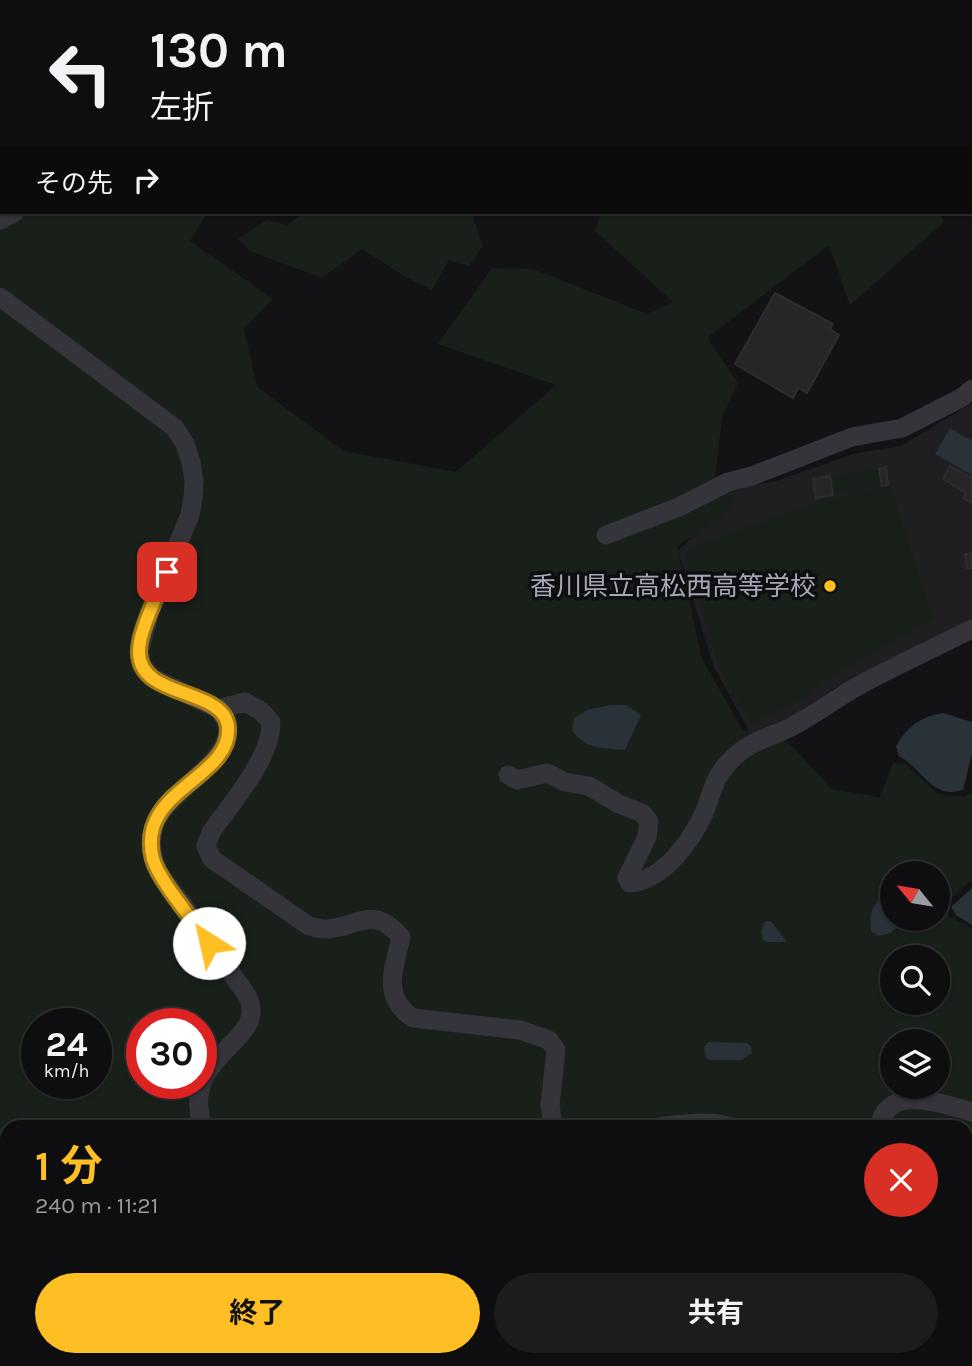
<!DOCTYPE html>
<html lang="ja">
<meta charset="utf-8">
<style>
body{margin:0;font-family:Karla,"Noto Sans JP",sans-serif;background:#1c1c1e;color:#f1f3f6;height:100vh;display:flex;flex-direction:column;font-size:26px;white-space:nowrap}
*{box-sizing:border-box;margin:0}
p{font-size:23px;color:#9b9c9f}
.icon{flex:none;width:38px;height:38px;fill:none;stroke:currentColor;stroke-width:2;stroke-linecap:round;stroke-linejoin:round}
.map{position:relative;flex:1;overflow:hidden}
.sheet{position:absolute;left:0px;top:1120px;width:973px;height:247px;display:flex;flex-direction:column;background:#0e0e10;border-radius:21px 21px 0 0;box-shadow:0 2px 5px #0004,0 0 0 2px #2e2e30}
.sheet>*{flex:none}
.hud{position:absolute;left:0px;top:0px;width:973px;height:214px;box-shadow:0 2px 5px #0004,0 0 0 2px #2e2e30;background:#0e0e10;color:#f1f3f6;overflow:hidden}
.needle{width:46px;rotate:300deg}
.controls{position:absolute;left:880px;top:861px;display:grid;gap:14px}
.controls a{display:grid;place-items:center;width:70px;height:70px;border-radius:50%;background:#0e0e10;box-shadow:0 2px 5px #0004,0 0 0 2px #2e2e30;font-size:35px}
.speed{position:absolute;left:21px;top:1008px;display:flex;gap:14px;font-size:35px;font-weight:700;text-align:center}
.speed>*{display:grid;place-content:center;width:91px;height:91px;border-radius:50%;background:#0e0e10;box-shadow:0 2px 5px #0004,0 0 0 2px #2e2e30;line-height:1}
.speed small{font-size:18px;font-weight:400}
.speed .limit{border:10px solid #d22;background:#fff;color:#111}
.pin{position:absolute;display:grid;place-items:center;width:60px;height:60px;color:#fff;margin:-30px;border-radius:14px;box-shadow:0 4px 10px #0006}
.me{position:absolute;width:77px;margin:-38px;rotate:325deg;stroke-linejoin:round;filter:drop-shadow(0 0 5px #0008)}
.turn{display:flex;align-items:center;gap:24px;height:147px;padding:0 35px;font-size:32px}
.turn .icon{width:91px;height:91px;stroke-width:2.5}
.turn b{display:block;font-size:49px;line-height:60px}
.then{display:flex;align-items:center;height:66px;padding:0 35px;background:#0003;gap:14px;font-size:26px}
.round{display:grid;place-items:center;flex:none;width:74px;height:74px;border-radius:37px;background:#1c1c1e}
.overview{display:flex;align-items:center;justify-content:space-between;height:119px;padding:0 35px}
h1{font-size:42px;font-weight:700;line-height:52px;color:#fdbf23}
.primary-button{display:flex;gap:14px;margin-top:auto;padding:14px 35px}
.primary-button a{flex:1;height:80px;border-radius:42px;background:#fdbf23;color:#111;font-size:28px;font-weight:700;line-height:80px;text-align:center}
.primary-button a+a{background:#1c1c1e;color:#f1f3f6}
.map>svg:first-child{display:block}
.built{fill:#1f1f22}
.green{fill:#19201a;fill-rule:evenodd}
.water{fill:#293139}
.building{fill:#262629;stroke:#2d2d31;stroke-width:2}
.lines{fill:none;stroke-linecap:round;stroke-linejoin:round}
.minor{stroke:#34343a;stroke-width:19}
.route-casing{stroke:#a47c17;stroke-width:18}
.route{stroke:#fdbf23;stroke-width:12}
.poi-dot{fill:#fdbf23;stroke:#0e0e10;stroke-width:2.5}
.labels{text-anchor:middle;stroke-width:7;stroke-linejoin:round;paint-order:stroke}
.poi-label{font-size:26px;fill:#a4a8b6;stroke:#0e0e10;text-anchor:end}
</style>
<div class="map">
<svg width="972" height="1366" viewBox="0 0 972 1366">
<rect width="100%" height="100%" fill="#131315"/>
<path class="built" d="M 972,403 L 972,621 L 833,689 L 798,713 L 751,735 L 714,667 L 678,551 L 744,486 L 774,482 L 853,454 L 901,446 Z"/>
<path class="green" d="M 0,0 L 765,0 L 2,2 L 2,212 L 208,212 L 190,241 L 273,299 L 244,329 L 257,387 L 344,451 L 456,472 L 556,385 L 438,344 L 492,268 L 533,269 L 647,314 L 673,302 L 595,231 L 601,212 L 939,212 L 944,222 L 850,305 L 829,245 L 707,338 L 738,383 L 722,416 L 715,479 L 740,489 L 726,514 L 677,546 L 702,659 L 743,730 L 786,740 L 833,790 L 880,797 L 893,763 L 905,764 L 938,794 L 964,797 L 972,792 L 972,880 L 947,902 L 949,916 L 972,929 L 972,1366 L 0,1366 ZM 892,873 L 938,873 L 938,919 L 892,919 ZM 892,957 L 938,957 L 938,1003 L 892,1003 ZM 37,1024 L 96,1024 L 96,1083 L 37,1083 ZM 142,1024 L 201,1024 L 201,1083 L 142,1083 ZM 892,1041 L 938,1041 L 938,1087 L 892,1087 ZM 7,1127 L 966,1127 L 966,1360 L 7,1360 Z
M 300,212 L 361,212 L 367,214 L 371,212 L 471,212 L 483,246 L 469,266 L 449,260 L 432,290 L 406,277 L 362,249 L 322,278 L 250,251 L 238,239 L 267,220 L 287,225 L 298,217 Z
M 879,469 L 882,486 L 833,495 L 830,476 Z
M 890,486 L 933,618 L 828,679 L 795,703 L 751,723 L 720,670 L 684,550 L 824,500 Z"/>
<path class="water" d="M 950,428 L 972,441 L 972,475 L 935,454 Z
M 610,705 L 626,705 L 641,715 L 625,750 C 604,748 585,750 572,730 L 574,718 L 587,710 Z
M 943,713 L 972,722 L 972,754 L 963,790 C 932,800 923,769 899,756 L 896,746 C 907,727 921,716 943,713 Z
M 972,888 L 972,925 L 956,915 L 951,907 Z
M 886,892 L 892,894 L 892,919 L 897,919 L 897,927 L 890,933 L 878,936 L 871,931 C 869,913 872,905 886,892 Z
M 766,921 L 771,921 L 787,942 L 767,942 L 763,940 L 761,931 Z
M 708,1042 L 747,1043 L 751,1046 L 752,1053 L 742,1060 L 710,1060 L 706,1058 L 704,1047 Z"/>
<path class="building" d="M 775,293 L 833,324 L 830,329 L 839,335 L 807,393 L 798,388 L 793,398 L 735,364 Z
M 950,466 L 972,478 L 972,503 L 963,498 L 966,493 L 943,479 Z
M 886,467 L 888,485 L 882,486 L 879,469 Z
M 830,476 L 833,495 L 816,498 L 813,479 Z
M 972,553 L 972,568 L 967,568 L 965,554 Z"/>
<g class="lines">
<path class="minor" d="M 116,2 L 117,0
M 0,98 L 2,98
M 0,142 L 2,142
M 0,220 L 15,212
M 0,297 L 175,428 L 185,444 L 191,462 L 194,481 L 193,498 L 190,515 L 150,611 L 139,652 L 142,665 L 151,677 L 218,709 C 257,752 166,787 154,826 C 151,835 151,847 153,857 C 157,876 173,891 184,906 C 202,930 220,955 236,980 C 241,987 248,995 250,1003 C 262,1044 179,1056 203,1127
M 606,535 L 679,507 L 728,482 L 752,476 L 852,437 L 902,428 L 961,398 L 972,389
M 218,709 L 245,702 L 261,711 L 271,722 C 272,757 231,804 211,832 L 206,846 L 212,859 L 309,926 C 314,927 321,929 326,929 C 359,928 371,903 401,937 C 394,969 381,997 413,1018 L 520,1030 L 549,1040 L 556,1050 L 550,1105 L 553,1127
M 508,775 L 517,780 L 547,773 L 565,782 L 589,786 L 619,804 L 642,813 L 649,821 L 647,837 L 627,878 L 630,883 C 664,880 691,841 704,813 C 713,791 713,779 730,761 C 747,742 768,738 789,728 C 813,716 835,699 858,686 C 895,666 934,648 972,629
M 658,1127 C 683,1124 708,1120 732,1127
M 879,1127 C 889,1082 941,1104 972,1112
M 966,1171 L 972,1172
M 966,1200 L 972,1201
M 208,1360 L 209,1366
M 362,1360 L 371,1366
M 396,1366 L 405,1360"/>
</g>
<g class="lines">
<g class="route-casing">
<path id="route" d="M 167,572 C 159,592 138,632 139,653 C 140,699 225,688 228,727 C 232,779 135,790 153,859 C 159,881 195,922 209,943"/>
</g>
<use href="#route" class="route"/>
</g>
<circle class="poi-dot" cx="830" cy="586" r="7"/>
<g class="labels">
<g class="poi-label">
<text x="816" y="595">香川県立高松西高等学校</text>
</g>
</g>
</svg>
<div class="controls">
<a><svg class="needle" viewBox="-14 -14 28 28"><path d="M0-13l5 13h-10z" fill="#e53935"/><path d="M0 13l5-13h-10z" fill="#9b9c9f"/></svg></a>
<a><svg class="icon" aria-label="search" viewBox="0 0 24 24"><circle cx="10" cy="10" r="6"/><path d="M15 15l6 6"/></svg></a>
<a><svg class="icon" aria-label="layers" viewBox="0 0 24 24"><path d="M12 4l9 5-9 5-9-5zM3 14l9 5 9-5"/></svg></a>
</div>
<div class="speed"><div>24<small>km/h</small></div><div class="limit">30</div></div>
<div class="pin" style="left:167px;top:572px;background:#d93025"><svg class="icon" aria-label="arrive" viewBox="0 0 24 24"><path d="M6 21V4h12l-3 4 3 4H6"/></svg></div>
<svg class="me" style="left:209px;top:943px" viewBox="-20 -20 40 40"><circle r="19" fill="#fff"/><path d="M0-13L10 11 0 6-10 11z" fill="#fdbf23"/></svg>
<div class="hud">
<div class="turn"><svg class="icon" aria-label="left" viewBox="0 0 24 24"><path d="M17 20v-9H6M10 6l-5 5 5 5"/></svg><div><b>130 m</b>左折</div></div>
<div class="then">その先<svg class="icon" aria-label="right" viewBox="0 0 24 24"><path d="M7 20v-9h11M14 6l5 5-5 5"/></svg></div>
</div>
<section class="sheet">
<div class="overview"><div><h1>1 分</h1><p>240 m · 11:21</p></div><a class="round" style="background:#d93025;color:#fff"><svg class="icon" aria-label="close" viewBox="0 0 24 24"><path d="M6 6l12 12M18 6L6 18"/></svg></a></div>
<div class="primary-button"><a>終了</a><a>共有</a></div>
</section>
</div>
